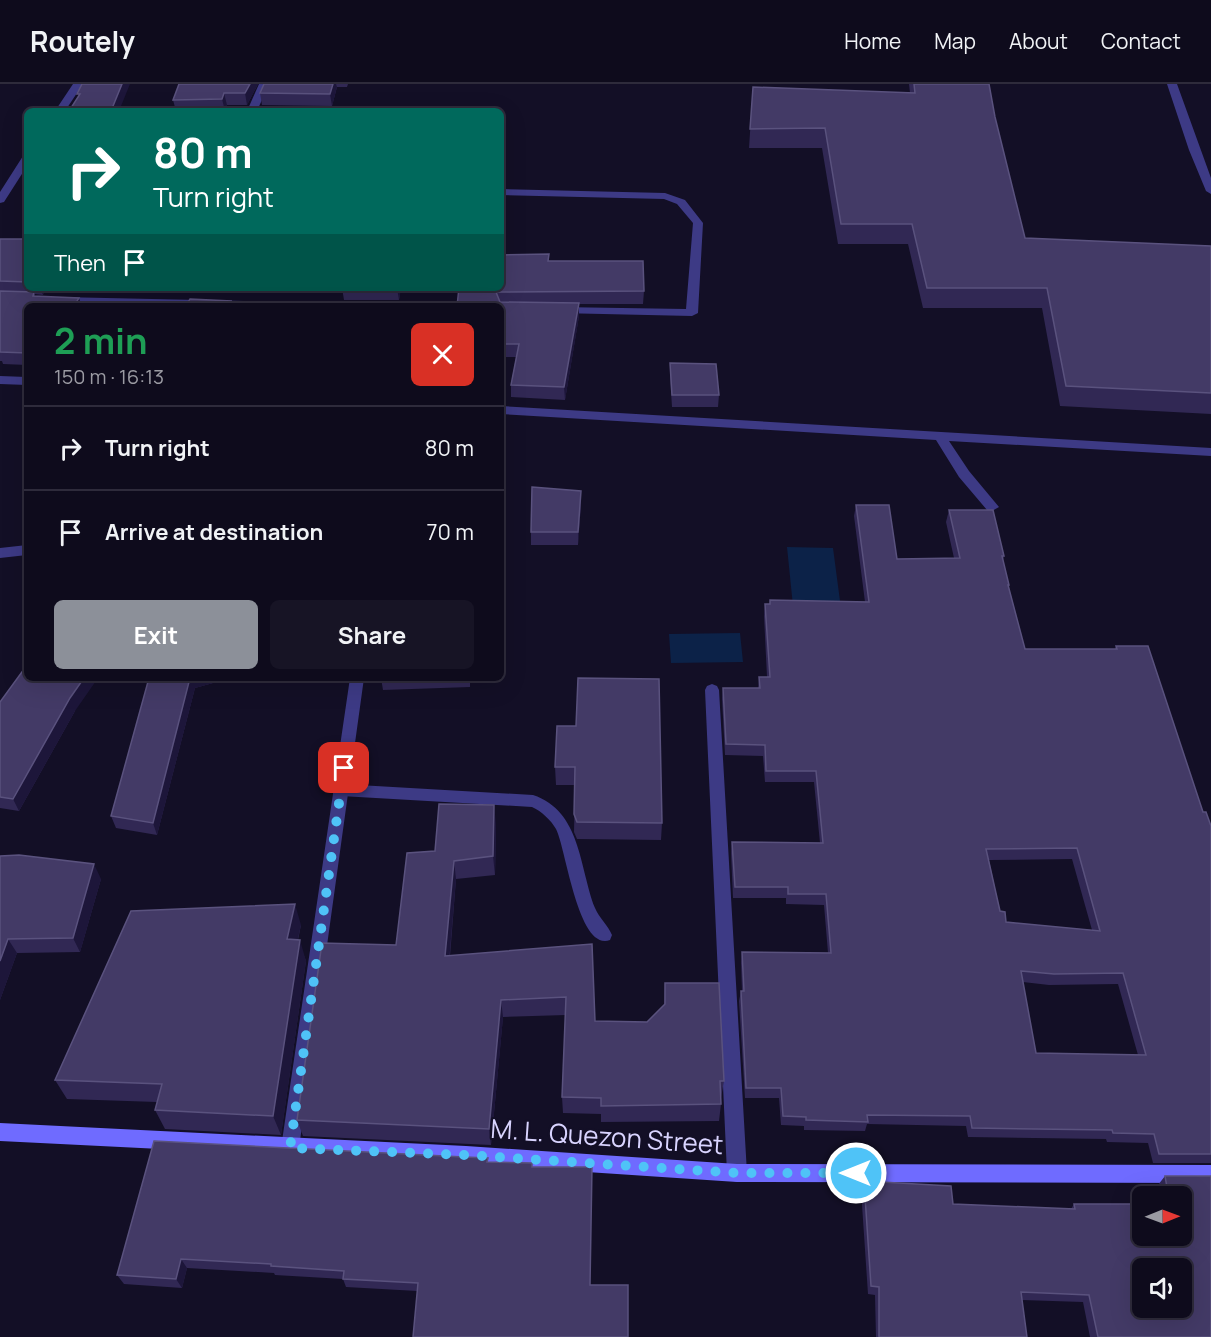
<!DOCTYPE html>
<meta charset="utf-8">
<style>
body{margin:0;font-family:Manrope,sans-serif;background:#171425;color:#f1f3f6;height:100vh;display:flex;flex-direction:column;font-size:22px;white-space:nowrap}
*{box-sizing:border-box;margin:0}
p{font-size:20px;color:#9b9ba3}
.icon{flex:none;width:33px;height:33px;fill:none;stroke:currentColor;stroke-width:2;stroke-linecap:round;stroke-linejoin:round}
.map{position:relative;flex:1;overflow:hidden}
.sheet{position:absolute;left:24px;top:219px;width:480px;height:378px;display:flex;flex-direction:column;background:#0e0b1c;border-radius:9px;box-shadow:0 6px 24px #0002,0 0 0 2px #2e2b3b}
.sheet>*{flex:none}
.banner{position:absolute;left:24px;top:24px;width:480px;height:183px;border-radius:9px;box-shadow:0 6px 24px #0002,0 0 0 2px #2e2b3b;background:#00695c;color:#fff;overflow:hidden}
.needle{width:39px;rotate:89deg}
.buttons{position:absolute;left:1132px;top:1102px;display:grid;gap:12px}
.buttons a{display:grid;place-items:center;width:60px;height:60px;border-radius:9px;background:#0e0b1c;box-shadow:0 6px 24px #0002,0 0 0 2px #2e2b3b;font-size:30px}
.pin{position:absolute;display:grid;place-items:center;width:51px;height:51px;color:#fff;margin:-26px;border-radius:12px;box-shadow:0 3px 9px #0006}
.me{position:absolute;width:66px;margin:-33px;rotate:270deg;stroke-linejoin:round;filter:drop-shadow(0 0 4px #0008)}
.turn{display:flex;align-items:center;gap:21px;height:126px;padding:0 30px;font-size:27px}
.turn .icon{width:78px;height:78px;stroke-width:2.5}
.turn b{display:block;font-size:42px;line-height:51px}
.then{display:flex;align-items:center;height:57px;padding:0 30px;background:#0003;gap:12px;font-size:22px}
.round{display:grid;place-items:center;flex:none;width:63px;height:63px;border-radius:9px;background:#171425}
.head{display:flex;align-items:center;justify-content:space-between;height:102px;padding:0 30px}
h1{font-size:36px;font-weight:700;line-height:45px;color:#1e9e55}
.primary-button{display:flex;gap:12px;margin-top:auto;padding:12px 30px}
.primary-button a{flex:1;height:69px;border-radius:9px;background:#8c9099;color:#fff;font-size:24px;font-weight:700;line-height:69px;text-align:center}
.primary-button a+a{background:#171425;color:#f1f3f6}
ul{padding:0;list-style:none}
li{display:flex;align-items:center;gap:18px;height:84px;padding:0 30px;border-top:2px solid #2e2b3b}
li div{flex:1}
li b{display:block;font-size:22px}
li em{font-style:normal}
header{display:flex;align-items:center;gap:36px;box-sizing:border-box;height:84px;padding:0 30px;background:#0e0b1c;border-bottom:2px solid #2e2b3b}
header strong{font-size:28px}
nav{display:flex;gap:33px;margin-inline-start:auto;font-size:21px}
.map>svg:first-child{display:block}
.water{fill:#0c2248}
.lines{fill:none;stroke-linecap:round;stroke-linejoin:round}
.service{fill:#3d3a85;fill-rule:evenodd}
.minor{fill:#3d3a85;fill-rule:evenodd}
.secondary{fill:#6f6bff;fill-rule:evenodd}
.wall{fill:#312854;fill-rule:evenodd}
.shaded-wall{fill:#1d163a}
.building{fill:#433a66;stroke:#5a527e;stroke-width:1.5;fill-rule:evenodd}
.route{stroke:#4fc3f7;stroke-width:10;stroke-dasharray:0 18}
.labels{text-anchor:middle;stroke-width:4.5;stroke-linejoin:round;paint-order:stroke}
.near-street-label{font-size:26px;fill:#d9d4ff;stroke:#130f26}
</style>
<header>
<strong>Routely</strong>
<nav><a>Home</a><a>Map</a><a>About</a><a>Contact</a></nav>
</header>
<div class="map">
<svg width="1211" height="1253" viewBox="0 0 1211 1253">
<rect width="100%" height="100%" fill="#130f26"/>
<path class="water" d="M 787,463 L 833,464 L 842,532 L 794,532 Z
M 740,549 L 743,578 L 671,579 L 669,550 Z"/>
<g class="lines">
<path class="service" d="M 1167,0 L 1177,0 L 1211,94 L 1211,110 L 1206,107 L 1189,66 Z
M 341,700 L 533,711 C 581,727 579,782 595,824 C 599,834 608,841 612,851 L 610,856 C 578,868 566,764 556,745 C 551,736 541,727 532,723 L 341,712 L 335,710 L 333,706 L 335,702 Z"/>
<path class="minor" d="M 73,0 L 83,0 L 65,27 L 55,27 Z
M 259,0 L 269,0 L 257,27 L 247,27 Z
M 27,71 L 27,82 L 4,118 L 0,119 L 0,108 L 23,72 Z
M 501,105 L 665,109 L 685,116 L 703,139 L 698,229 L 692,232 L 558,229 L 552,226 L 558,223 L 686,225 L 693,139 L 677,120 L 664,115 L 501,111 Z
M 60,213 L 339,219 L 345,222 L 179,222 L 56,218 L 56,214 Z
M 0,292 L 27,293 L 27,301 L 0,300 Z
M 501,322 L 1211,364 L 1211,372 L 949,357 L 969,387 L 999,423 L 992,427 L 987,426 L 959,393 L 936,356 L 501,330 Z
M 27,461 L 27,471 L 0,474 L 0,464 Z
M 350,594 L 364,594 L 299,1064 L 297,1070 L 290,1073 L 283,1070 L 281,1064 Z
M 712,600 L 717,602 L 719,606 L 747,1089 L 744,1096 L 737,1098 L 730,1096 L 727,1089 L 705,606 L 707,602 Z"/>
<path class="secondary" d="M 0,1039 L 466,1062 L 737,1080 L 1211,1081 L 1211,1099 L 737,1098 L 466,1080 L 0,1057 Z"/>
</g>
<path class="wall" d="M 258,0 L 247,21 L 227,21 L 225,27 L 176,27 L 173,16 Z
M 264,0 L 348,0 L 347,3 L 337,3 L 332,22 L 262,21 L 260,9 Z
M 909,0 L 989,0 L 995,33 L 1025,154 L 1211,162 L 1211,330 L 1060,322 L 1042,224 L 923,224 L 908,160 L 838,160 L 822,64 L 749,64 L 753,3 L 910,9 Z
M 0,155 L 27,155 L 27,204 L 45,204 L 43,211 L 35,210 L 35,212 L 79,214 L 81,222 L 27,222 L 27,281 L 3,280 L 2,277 L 0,277 Z
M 549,177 L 644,207 L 643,220 L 579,220 L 579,232 L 565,316 L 511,313 L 511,301 L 516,273 L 501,273 L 501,222 L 457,222 Z
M 342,204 L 401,204 L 399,216 L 344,216 Z
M 670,279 L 719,311 L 718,323 L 672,323 L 670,292 Z
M 581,420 L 578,461 L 531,461 L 531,448 Z
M 856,421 L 897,475 L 954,474 L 946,438 L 949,426 L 1004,472 L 1003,476 L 1009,501 L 1009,504 L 1025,565 L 1115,565 L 1116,562 L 1211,742 L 1211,1079 L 1153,1079 L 1148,1059 L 1107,1058 L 1106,1055 L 968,1053 L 966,1042 L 867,1040 L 865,1047 L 804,1046 L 804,1042 L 781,1041 L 779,1014 L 745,1014 L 739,917 L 741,907 L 742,907 L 741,879 L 742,868 L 828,869 L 824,821 L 786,820 L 786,814 L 733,814 L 731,769 L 732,758 L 820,759 L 814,698 L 765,698 L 763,672 L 725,671 L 722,615 L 723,604 L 758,604 L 759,593 L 767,593 L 764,532 L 765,520 L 770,520 L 770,516 L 865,518 L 854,432 ZM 1072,775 L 1092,846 L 1006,838 L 1000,827 L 989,776 ZM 1023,898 L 1049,901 L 1118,900 L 1138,971 L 1036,969 Z
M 149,594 L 231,594 L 195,604 L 157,751 L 116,744 L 111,732 Z
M 381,594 L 470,594 L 470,603 L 383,606 Z
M 0,618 L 75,627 L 19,727 L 0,724 Z
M 557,642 L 662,739 L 661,756 L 577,755 L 574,748 L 575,701 L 556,701 L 555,683 Z
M 496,740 L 495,791 L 456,795 L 450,872 L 592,860 L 595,937 L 647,938 L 664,921 L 665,899 L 724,997 L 721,1014 L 721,1020 L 719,1037 L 601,1038 L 601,1030 L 563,1029 L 562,1013 L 566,931 L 503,933 L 491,1061 L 303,1052 L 297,1036 L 396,861 L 435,767 Z
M 0,772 L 101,795 L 80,868 L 17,869 L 0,916 Z
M 301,841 L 298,856 L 306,877 L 281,1051 L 165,1045 L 155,1026 L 157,1018 L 67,1015 L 55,996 Z
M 488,1074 L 488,1078 L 417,1207 L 346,1203 L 343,1195 L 275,1191 L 274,1189 L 187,1184 L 182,1204 L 124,1200 L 117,1191 Z
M 1165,1092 L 1211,1092 L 1211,1253 L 1090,1253 L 1083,1218 L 1022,1216 L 1027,1253 L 876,1253 L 875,1211 L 868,1210 L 861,1106 L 864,1097 L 951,1102 L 953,1120 L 1071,1125 L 1074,1120 L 1143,1120 L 1143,1152 L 1182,1152 L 1182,1113 L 1148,1113 L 1151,1108 L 1160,1108 L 1158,1101 ZM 1143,1185 L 1182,1185 L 1182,1224 L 1143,1224 Z"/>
<path class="shaded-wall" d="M 122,0 L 130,0 L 119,27 L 111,27 Z
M 250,0 L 258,0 L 247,21 L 245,9 Z
M 333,0 L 336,0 L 337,3 L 332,22 L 330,10 Z
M 224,9 L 227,21 L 225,27 L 222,15 Z
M 40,204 L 45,204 L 43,211 Z
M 397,204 L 401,204 L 399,216 Z
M 79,214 L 81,222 L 74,222 Z
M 579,219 L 579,232 L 565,316 L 564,303 Z
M 581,407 L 581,420 L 578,461 L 578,448 Z
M 84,594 L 98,594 L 75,627 L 19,727 L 13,715 L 70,614 Z
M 190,594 L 231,594 L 195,604 L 157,751 L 153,739 Z
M 494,721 L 496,740 L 495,791 L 493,772 Z
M 454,777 L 456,795 L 448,890 L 445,872 Z
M 94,780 L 101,795 L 80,868 L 73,854 Z
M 295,820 L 301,841 L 293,876 L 287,855 Z
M 8,855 L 17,869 L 0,916 L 0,877 Z
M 300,856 L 306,877 L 281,1051 L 273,1032 Z
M 501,916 L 503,933 L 491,1061 L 489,1045 Z
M 181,1175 L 187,1184 L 182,1204 L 176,1195 Z"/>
<path class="building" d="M 82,0 L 122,0 L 111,27 L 69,27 L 80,10 L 77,10 Z
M 179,0 L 250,0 L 245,9 L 224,9 L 222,15 L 173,16 Z
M 264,0 L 333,0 L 330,10 L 260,9 Z
M 914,0 L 989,0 L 995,33 L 1025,154 L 1211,162 L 1211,309 L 1066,302 L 1047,204 L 927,204 L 912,140 L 841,140 L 825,44 L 750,45 L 753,3 L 915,9 Z
M 0,155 L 27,155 L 27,198 L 0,197 Z
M 549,170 L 548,177 L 643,177 L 644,207 L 496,208 L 500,218 L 579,219 L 564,303 L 511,301 L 519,260 L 501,260 L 501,222 L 457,222 L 459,204 L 501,204 L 501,171 Z
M 0,207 L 34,208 L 33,212 L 79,214 L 74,222 L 27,222 L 27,269 L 0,268 Z
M 190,215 L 231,217 L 229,222 L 186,222 Z
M 670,279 L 716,280 L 719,311 L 672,311 Z
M 532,403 L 581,407 L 578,448 L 531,448 Z
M 856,421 L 889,421 L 897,475 L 960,474 L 949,426 L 993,426 L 1004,472 L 1002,472 L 1009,501 L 1008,501 L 1025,565 L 1117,565 L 1116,562 L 1148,562 L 1203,728 L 1206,728 L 1211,742 L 1211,1070 L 1159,1070 L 1154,1050 L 1113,1049 L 1112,1046 L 972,1044 L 970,1032 L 867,1031 L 868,1038 L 806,1036 L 806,1033 L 783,1032 L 781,1004 L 746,1004 L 741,907 L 744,907 L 742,868 L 831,869 L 826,810 L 788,810 L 788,803 L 735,803 L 732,758 L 823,759 L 816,687 L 766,687 L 765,661 L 726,660 L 723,604 L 760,604 L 759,593 L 770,593 L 765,520 L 770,520 L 770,516 L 869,518 ZM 1077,764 L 1100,847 L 1006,838 L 1005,828 L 1000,827 L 986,765 ZM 1021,887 L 1054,890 L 1123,889 L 1146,971 L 1036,969 Z
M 27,581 L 27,594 L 84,594 L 70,614 L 13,715 L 0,713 L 0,618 Z
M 149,594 L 190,594 L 153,739 L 111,732 Z
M 578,594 L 659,595 L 662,739 L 577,738 L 574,730 L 575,683 L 555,683 L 557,642 L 576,642 Z
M 439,720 L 494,721 L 493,772 L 454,777 L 445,872 L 592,860 L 595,937 L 647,938 L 665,920 L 665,899 L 719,899 L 724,997 L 720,997 L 721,1020 L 601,1022 L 601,1014 L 562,1013 L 566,913 L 501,916 L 489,1045 L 297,1036 L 322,859 L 396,861 L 407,769 L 435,767 Z
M 19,771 L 94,780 L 73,854 L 8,855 L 0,877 L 0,772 Z
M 295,820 L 287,855 L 300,856 L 273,1032 L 155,1026 L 162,1000 L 55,996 L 131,827 Z
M 154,1057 L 464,1073 L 488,1074 L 487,1078 L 532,1079 L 532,1083 L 592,1083 L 590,1201 L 628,1201 L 628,1253 L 413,1253 L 418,1199 L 343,1195 L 344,1187 L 271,1182 L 271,1180 L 181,1175 L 176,1195 L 117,1191 Z
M 1165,1092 L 1211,1092 L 1211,1253 L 1098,1253 L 1089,1211 L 1021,1208 L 1027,1253 L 879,1253 L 879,1203 L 871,1202 L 864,1097 L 951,1102 L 953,1120 L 1075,1125 L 1074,1120 L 1143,1120 L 1143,1152 L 1182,1152 L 1182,1113 L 1152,1113 L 1151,1108 L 1168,1109 ZM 1143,1185 L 1182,1185 L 1182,1224 L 1143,1224 Z"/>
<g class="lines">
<path class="route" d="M 344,684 L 290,1064 L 466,1071 L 737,1089 L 856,1089"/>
</g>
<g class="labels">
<g class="near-street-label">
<text transform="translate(607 1053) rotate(4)" y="9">M. L. Quezon Street</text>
</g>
</g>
</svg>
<div class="buttons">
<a><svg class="needle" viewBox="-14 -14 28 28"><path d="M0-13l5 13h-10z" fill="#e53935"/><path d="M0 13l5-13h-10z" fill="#9b9ba3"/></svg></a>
<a><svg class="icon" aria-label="sound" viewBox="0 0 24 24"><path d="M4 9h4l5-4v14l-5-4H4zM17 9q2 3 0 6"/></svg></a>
</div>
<div class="pin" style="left:344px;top:684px;background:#d93025"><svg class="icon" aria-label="arrive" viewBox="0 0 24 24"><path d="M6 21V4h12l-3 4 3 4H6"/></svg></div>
<svg class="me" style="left:856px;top:1089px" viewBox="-20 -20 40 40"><circle r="17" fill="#4fc3f7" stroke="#fff" stroke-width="3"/><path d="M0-11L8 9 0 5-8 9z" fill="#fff"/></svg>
<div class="banner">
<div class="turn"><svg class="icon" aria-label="right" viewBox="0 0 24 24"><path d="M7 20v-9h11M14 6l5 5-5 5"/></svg><div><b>80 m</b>Turn right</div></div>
<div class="then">Then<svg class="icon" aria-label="arrive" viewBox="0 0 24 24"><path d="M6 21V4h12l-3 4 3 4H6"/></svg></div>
</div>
<section class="sheet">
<div class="head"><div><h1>2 min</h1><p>150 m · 16:13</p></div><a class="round" style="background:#d93025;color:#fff"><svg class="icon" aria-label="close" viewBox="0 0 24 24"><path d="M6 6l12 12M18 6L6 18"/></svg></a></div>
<ul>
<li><svg class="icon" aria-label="right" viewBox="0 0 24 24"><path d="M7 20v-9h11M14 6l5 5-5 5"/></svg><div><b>Turn right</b></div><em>80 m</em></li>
<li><svg class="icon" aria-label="arrive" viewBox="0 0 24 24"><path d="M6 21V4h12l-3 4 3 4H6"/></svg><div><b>Arrive at destination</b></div><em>70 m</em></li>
</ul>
<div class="primary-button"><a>Exit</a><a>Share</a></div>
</section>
</div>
